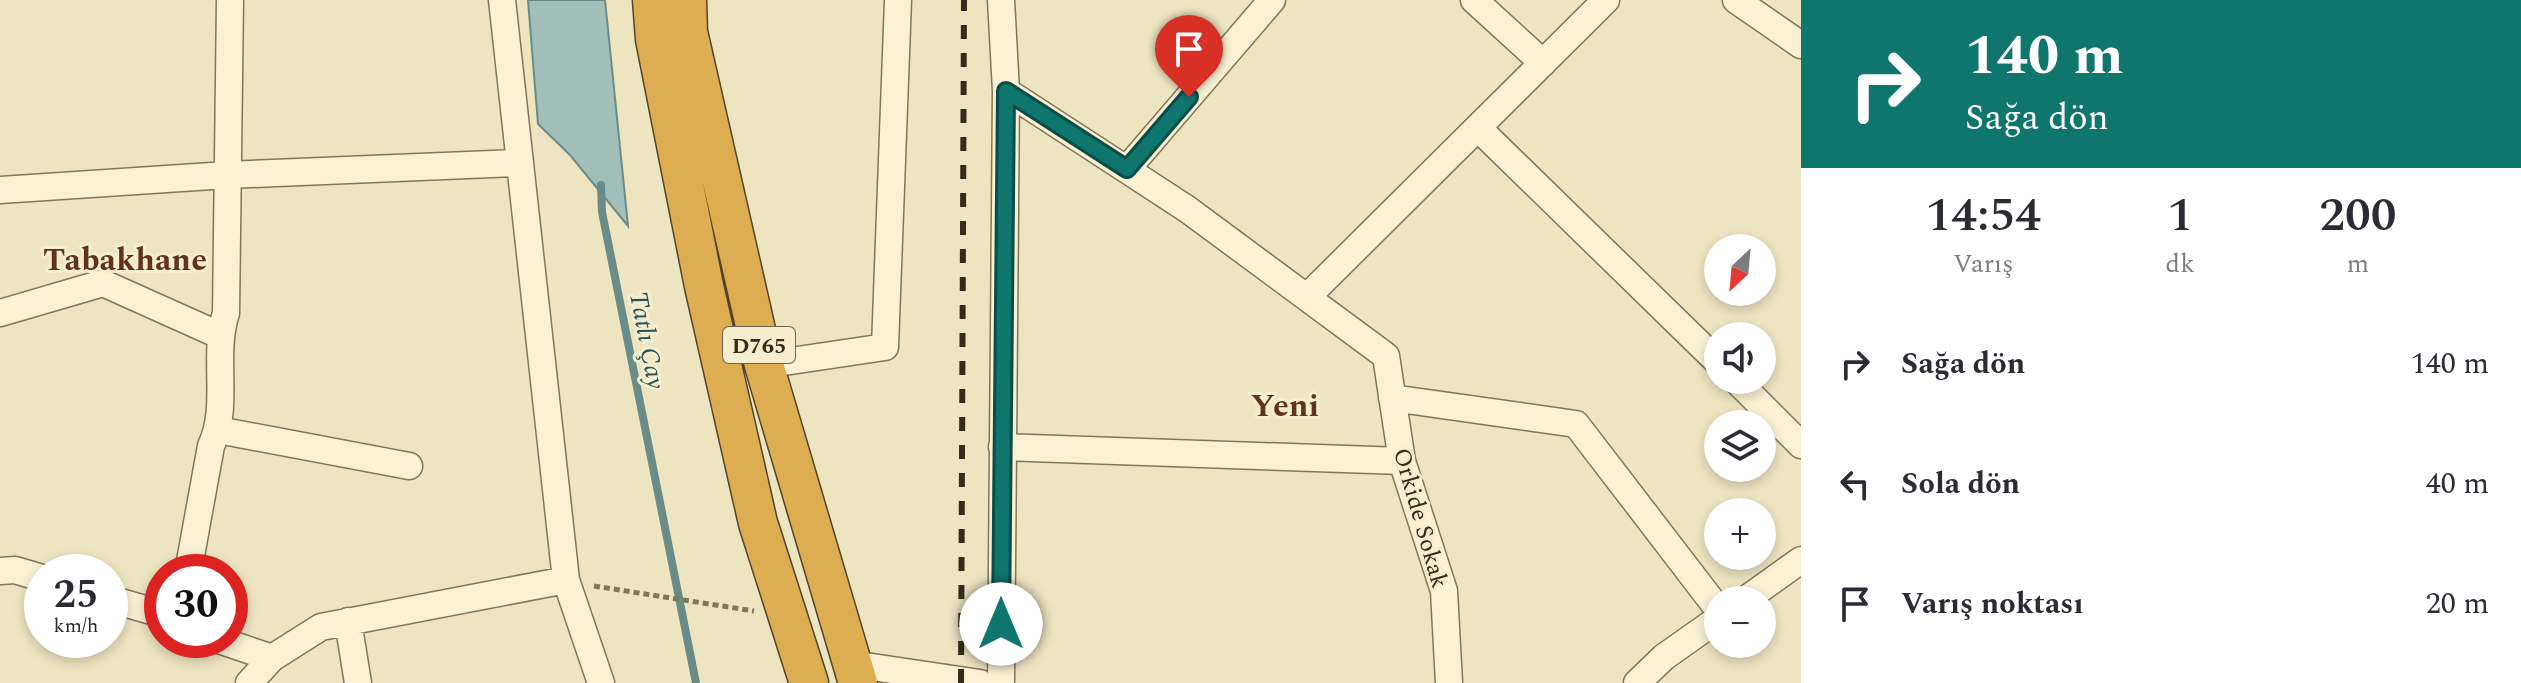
<!DOCTYPE html>
<html lang="tr">
<meta charset="utf-8">
<style>
body{margin:0;font-family:Spectral,serif;background:#f7f7f7;color:#2b2b33;height:100vh;display:flex;flex-direction:column;font-size:30px;white-space:nowrap}
*{box-sizing:border-box;margin:0}
p{font-size:26px;color:#7c7c81}
.icon{flex:none;width:44px;height:44px;fill:none;stroke:currentColor;stroke-width:2;stroke-linecap:round;stroke-linejoin:round}
.map{position:relative;flex:1;overflow:hidden}
.details{display:flex;flex-direction:column;background:#fff;width:720px}
.details>*{flex:none}
.guide{background:#0f766e;color:#fff;overflow:hidden}
.needle{width:52px;rotate:206deg}
.fabs{position:absolute;left:1704px;top:234px;display:grid;gap:16px}
.fabs a{display:grid;place-items:center;width:72px;height:72px;border-radius:50%;background:#fff;box-shadow:0 4px 12px #0003;font-size:40px}
.speed{position:absolute;left:24px;top:554px;display:flex;gap:16px;font-size:40px;font-weight:700;text-align:center}
.speed>*{display:grid;place-content:center;width:104px;height:104px;border-radius:50%;background:#fff;box-shadow:0 4px 12px #0003;line-height:1}
.speed small{font-size:20px;font-weight:400}
.speed .limit{border:12px solid #d22;background:#fff;color:#111}
.pin{position:absolute;display:grid;place-items:center;width:68px;height:68px;color:#fff;margin:-82px -34px;border-radius:50% 50% 50% 0;rotate:-45deg;box-shadow:0 0 8px #0007}
.pin .icon{rotate:45deg}
.me{position:absolute;width:88px;margin:-44px;rotate:0deg;stroke-linejoin:round;filter:drop-shadow(0 0 6px #0008)}
.turn{display:flex;align-items:center;gap:28px;height:168px;padding:0 32px;font-size:36px}
.turn .icon{width:104px;height:104px;stroke-width:2.5}
.turn b{display:block;font-size:56px;line-height:68px}
.eta{display:flex;justify-content:space-evenly;align-items:center;height:136px;text-align:center}
.eta b{font-size:48px;font-weight:600;line-height:56px}
ul{padding:0;list-style:none}
li{display:flex;align-items:center;gap:24px;height:120px;padding:0 32px}
li div{flex:1}
li b{display:block;font-size:30px}
li em{font-style:normal}
main{display:flex;flex:1;min-height:0}
.map>svg:first-child{display:block}
.water{fill:#a3bfba;stroke:#6a8c88;stroke-width:2}
.lines{fill:none;stroke-linecap:round;stroke-linejoin:round}
.stream{stroke:#6a8c88;stroke-width:8}
.minor-casing{stroke:#857558;stroke-width:29}
.highway-casing{stroke:#53432d;stroke-width:41}
.path{stroke:#857558;stroke-width:5;stroke-dasharray:6 4;stroke-linecap:butt}
.minor{stroke:#f8f1d3;stroke-width:26}
.highway{stroke:#dcad51;stroke-width:38}
.rail{stroke:#352b1d;stroke-width:6;stroke-dasharray:14 14;stroke-linecap:butt}
.route-casing{stroke:#0a4d48;stroke-width:20}
.route{stroke:#0f766e;stroke-width:14}
.labels{text-anchor:middle;stroke-width:6;stroke-linejoin:round;paint-order:stroke}
.shield{fill:#f4eecf;stroke:#6e6652;stroke-width:2}
.shield-label{font-size:22px;font-weight:bold;fill:#352b1d}
.street-label{font-size:24px;fill:#352b1d;stroke:#f4eecf}
.water-label{font-size:26px;font-style:italic;fill:#2c5355;stroke:#f4eecf}
.district-label{font-size:32px;font-weight:bold;fill:#61321d;stroke:#f4eecf}
</style>
<main>
<div class="map">
<svg width="1801" height="683" viewBox="0 0 1801 683">
<rect width="100%" height="100%" fill="#ede4c0"/>
<path class="water" d="M 528,0 L 605,0 L 628,226 L 570,155 L 538,124 Z"/>
<g class="lines">
<path class="stream" d="M 601,185 L 602,212 L 696,683"/>
<g class="minor-casing">
<path id="minor" d="M 502,0 L 566,580 L 601,683
M 1001,0 L 1006,91 L 1001,683
M 1474,0 L 1543,63
M 1736,0 L 1801,45
M 1006,91 L 1187,209 L 1386,356 L 1402,461 L 1444,591 L 1449,683
M 1478,128 L 1718,362
M 1127,169 L 1272,0
M 0,190 L 227,175 L 517,163
M 1307,297 L 1606,0
M 0,313 L 103,283 L 219,335
M 764,365 L 885,347 L 898,0
M 1736,380 L 1801,445
M 1392,398 L 1576,424 L 1718,609
M 218,430 L 409,466
M 1002,447 L 1402,461
M 0,571 L 15,570 L 42,578
M 188,572 L 211,446 C 230,406 212,356 226,313 L 230,0
M 110,599 L 162,614
M 1745,600 L 1801,560
M 348,621 L 358,683
M 219,640 L 272,658
M 852,664 L 980,683
M 249,683 L 272,658 L 321,627 L 566,580
M 1637,683 L 1664,657 L 1718,619"/>
</g>
<g class="highway-casing">
<path id="highway" d="M 652,0 L 655,39 L 704,286 L 758,523 L 809,683
M 687,0 L 688,32 L 764,365 L 858,683"/>
</g>
<path class="path" d="M 594,586 L 754,611"/>
<use href="#minor" class="minor"/>
<use href="#highway" class="highway"/>
<path class="rail" d="M 961,683 L 964,0"/>
</g>
<g class="lines">
<g class="route-casing">
<path id="route" d="M 1001,624 L 1006,91 L 1127,169 L 1189,97"/>
</g>
<use href="#route" class="route"/>
</g>
<g class="labels">
<rect class="shield" x="723" y="327" width="72" height="36" rx="6"/>
<g class="shield-label">
<text x="759" y="353">D765</text>
</g>
<g class="street-label">
<text transform="translate(1421 518) rotate(74)" y="8">Orkide Sokak</text>
</g>
<g class="water-label">
<text transform="translate(648 340) rotate(79)" y="9">Tatlı Çay</text>
</g>
<g class="district-label">
<text x="125" y="270">Tabakhane</text>
<text x="1285" y="416">Yeni</text>
</g>
</g>
</svg>
<div class="fabs">
<a><svg class="needle" viewBox="-14 -14 28 28"><path d="M0-13l5 13h-10z" fill="#e53935"/><path d="M0 13l5-13h-10z" fill="#7c7c81"/></svg></a>
<a><svg class="icon" aria-label="sound" viewBox="0 0 24 24"><path d="M4 9h4l5-4v14l-5-4H4zM17 9q2 3 0 6"/></svg></a>
<a><svg class="icon" aria-label="layers" viewBox="0 0 24 24"><path d="M12 4l9 5-9 5-9-5zM3 14l9 5 9-5"/></svg></a>
<a>+</a>
<a>−</a>
</div>
<div class="speed"><div>25<small>km/h</small></div><div class="limit">30</div></div>
<div class="pin" style="left:1189px;top:97px;background:#d93025"><svg class="icon" aria-label="arrive" viewBox="0 0 24 24"><path d="M6 21V4h12l-3 4 3 4H6"/></svg></div>
<svg class="me" style="left:1001px;top:624px" viewBox="-20 -20 40 40"><circle r="19" fill="#fff"/><path d="M0-13L10 11 0 6-10 11z" fill="#0f766e"/></svg>
</div>
<section class="details">
<div class="guide">
<div class="turn"><svg class="icon" aria-label="right" viewBox="0 0 24 24"><path d="M7 20v-9h11M14 6l5 5-5 5"/></svg><div><b>140 m</b>Sağa dön</div></div>
</div>
<div class="eta">
<div><b>14:54</b><p>Varış</p></div>
<div><b>1</b><p>dk</p></div>
<div><b>200</b><p>m</p></div>
</div>
<ul>
<li><svg class="icon" aria-label="right" viewBox="0 0 24 24"><path d="M7 20v-9h11M14 6l5 5-5 5"/></svg><div><b>Sağa dön</b></div><em>140 m</em></li>
<li><svg class="icon" aria-label="left" viewBox="0 0 24 24"><path d="M17 20v-9H6M10 6l-5 5 5 5"/></svg><div><b>Sola dön</b></div><em>40 m</em></li>
<li><svg class="icon" aria-label="arrive" viewBox="0 0 24 24"><path d="M6 21V4h12l-3 4 3 4H6"/></svg><div><b>Varış noktası</b></div><em>20 m</em></li>
</ul>
</section>
</main>
